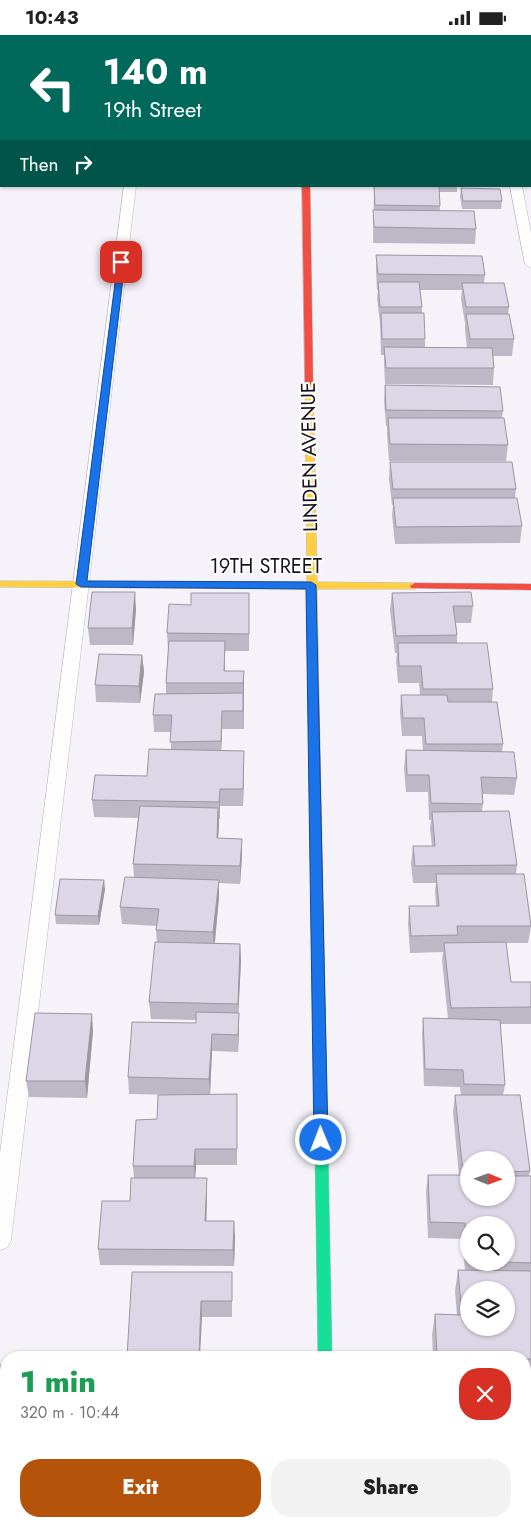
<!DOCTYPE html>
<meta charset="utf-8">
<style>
body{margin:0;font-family:Jost,sans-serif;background:#f2f2f2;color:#222;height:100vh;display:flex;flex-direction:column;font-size:19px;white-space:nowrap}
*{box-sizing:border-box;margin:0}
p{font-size:16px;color:#767676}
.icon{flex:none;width:28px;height:28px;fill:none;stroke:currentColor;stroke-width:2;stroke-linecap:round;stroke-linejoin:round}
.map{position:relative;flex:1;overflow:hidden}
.panel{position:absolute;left:0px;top:1316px;width:531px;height:176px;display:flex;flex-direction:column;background:#fff;border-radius:20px 20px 0 0;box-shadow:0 1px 4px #0004}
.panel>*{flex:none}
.top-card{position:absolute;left:0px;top:0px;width:531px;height:152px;box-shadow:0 1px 4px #0004;background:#00695c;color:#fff;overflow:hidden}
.needle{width:32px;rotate:91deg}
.fabs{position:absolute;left:460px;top:1116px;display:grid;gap:10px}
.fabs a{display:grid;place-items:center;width:55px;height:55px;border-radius:50%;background:#fff;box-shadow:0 1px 4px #0004;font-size:25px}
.pin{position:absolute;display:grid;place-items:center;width:42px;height:42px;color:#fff;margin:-21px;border-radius:10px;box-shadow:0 2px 8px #0006}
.me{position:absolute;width:55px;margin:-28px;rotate:359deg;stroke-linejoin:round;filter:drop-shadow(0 0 4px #0008)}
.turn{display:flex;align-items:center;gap:18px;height:105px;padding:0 20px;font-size:22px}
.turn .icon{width:65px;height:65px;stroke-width:2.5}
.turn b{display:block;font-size:35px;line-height:42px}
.then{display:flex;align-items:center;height:48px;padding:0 20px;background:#0003;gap:10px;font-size:19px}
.round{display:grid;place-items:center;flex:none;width:52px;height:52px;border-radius:20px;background:#f2f2f2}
.head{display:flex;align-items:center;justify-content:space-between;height:85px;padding:0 20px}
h1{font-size:30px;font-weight:800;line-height:38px;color:#1e9e55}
.button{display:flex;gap:10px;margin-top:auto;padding:10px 20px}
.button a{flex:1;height:58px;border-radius:20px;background:#b45309;color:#fff;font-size:20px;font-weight:800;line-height:58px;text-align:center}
.button a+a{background:#f2f2f2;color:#222}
.status{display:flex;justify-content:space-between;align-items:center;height:35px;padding:0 25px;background:#fff;direction:ltr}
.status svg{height:14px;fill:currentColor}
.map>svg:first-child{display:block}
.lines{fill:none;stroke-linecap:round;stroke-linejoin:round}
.lane-casing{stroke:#bdb9c2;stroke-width:1}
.street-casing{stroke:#bdb9c2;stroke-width:1}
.fast-casing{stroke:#bdb9c2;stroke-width:1}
.slow-casing{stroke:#bdb9c2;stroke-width:1}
.jam-casing{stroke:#bdb9c2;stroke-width:1}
.lane{fill:#fefdfe;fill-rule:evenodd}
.street{fill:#fefdfe;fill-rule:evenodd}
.fast{fill:#16e098;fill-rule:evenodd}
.slow{fill:#ffcf43;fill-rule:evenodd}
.jam{fill:#f24e42;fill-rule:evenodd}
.wall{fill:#beb8c6;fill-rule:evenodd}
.shaded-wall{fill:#9b96a1}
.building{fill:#ddd6e6;stroke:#9b96a1;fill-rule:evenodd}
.route{fill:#1a73e8;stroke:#114b97}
.labels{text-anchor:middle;stroke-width:4;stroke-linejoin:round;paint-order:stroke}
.street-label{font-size:20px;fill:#19131f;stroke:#fff}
</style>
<div class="status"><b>10:43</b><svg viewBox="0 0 49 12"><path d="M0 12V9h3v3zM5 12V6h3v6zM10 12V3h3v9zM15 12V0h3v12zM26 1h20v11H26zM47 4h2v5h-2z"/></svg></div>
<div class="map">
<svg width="531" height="1492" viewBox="0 0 531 1492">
<rect width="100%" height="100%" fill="#f5f2f9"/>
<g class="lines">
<g class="lane-casing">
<path id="lane" d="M 530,127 L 531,127 L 531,133 L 530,133 Z
M 124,151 L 136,151 L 11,1205 L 8,1212 L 0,1215 L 0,1119 Z
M 510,151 L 522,151 L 531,198 L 531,233 L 525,229 Z"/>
</g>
<g class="street-casing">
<path id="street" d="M 299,0 L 315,0 L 315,1 L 299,1 Z
M 308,1486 L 346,1486 L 347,1492 L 307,1492 Z"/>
</g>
<g class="fast-casing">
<path id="fast" d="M 0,108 L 1,108 L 1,112 L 0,112 Z
M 530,111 L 531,111 L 531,115 L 530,115 Z
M 318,906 L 322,908 L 324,911 L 332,1322 L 318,1322 L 312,911 L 314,908 Z"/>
</g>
<g class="slow-casing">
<path id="slow" d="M 309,345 L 313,348 L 317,547 L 415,548 L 420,551 L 415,554 L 317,554 L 319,664 L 318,667 L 314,668 L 309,664 L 307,554 L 0,552 L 0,546 L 307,547 L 305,348 Z"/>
</g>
<g class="jam-casing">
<path id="jam" d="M 302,151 L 310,151 L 313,348 L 309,351 L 305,348 Z
M 415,548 L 531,549 L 531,555 L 411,553 L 410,551 Z
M 314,660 L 319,664 L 324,911 L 322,914 L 314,914 L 312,911 L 309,664 Z"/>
</g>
<use href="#lane" class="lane"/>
<use href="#street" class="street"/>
<use href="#fast" class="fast"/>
<use href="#slow" class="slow"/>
<use href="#jam" class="jam"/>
</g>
<path class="wall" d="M 530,3 L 531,3 L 531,29 L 530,29 Z
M 0,7 L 1,7 L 1,27 L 0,27 Z
M 374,151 L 457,151 L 457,157 L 439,157 L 440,176 L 476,194 L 475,209 L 373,208 Z
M 461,153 L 502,166 L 501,174 L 462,174 L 460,162 Z
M 376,220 L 485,240 L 484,248 L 509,272 L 508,279 L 514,304 L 512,321 L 493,321 L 494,333 L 493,350 L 385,349 L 384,329 L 384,320 L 381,320 L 380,288 L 377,263 L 378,255 L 377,255 L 376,236 ZM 420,255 L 462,255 L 461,264 L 465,288 L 465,295 L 467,313 L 425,313 L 425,304 L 422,278 L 422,272 Z
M 385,350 L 503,376 L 502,383 L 508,410 L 506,426 L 389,426 L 387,400 L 387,391 L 386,391 L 384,366 Z
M 390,427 L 516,454 L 515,463 L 522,491 L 520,508 L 395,509 L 392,480 L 393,470 L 392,470 L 389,444 Z
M 249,558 L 249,616 L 225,616 L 225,636 L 244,636 L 244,694 L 222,694 L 221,716 L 244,733 L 243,771 L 220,771 L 220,784 L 219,784 L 218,803 L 242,821 L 240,849 L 219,848 L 219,862 L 215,908 L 240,909 L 241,926 L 238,978 L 239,994 L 238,1017 L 212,1016 L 210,1060 L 237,1059 L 237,1130 L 196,1130 L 195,1143 L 207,1143 L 207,1159 L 206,1186 L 235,1202 L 234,1231 L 100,1230 L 98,1214 L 130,1166 L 134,1143 L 133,1131 L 157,1084 L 181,1060 L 129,1059 L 128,1042 L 196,988 L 196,985 L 151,984 L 149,967 L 157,907 L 156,895 L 157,891 L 122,889 L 120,872 L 134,842 L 133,829 L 138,783 L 94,782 L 92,765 L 147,741 L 171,715 L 171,697 L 154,697 L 153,680 L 166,659 L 166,648 L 168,615 L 167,598 L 191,570 Z
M 392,558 L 473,571 L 471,588 L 456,588 L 457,600 L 457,608 L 493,654 L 492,667 L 503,709 L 502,717 L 517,743 L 514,760 L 483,759 L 483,769 L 482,776 L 517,830 L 516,839 L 531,891 L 528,908 L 506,908 L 511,947 L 531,947 L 531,989 L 500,989 L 505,1050 L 503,1060 L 530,1136 L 529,1141 L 531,1141 L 531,1451 L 525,1451 L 525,1322 L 433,1322 L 432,1300 L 435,1279 L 457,1280 L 455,1256 L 458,1235 L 465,1235 L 462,1204 L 428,1203 L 426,1156 L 428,1140 L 459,1140 L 453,1077 L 455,1060 L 461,1060 L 460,1052 L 424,1051 L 422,1000 L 423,983 L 448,984 L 442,925 L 443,917 L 410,918 L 408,889 L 409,871 L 436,871 L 435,856 L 436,848 L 413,848 L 411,828 L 413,811 L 432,811 L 430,794 L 431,785 L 429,785 L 428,757 L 406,757 L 404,733 L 406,715 L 423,716 L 422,701 L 402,701 L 400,677 L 401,660 L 420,660 L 419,648 L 398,648 L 396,625 L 397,618 L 395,618 L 390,575 ZM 469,1125 L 506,1125 L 506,1162 L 469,1162 ZM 469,1190 L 506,1190 L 506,1228 L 469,1228 Z
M 136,574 L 133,610 L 90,610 L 88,593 Z
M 142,620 L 144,637 L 140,668 L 96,667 L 95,650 Z
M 105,854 L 99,890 L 56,889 L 55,880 Z
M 93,996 L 87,1063 L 29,1062 L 26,1046 Z
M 232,1237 L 232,1282 L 202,1282 L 127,1322 Z
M 0,1330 L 6,1330 L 6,1411 L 0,1411 Z"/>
<path class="shaded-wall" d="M 135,557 L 136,574 L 133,610 L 132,593 Z
M 225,606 L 225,623 L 224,648 L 224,636 Z
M 142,620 L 144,637 L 140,668 L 139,651 Z
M 244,636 L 244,694 L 243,648 Z
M 222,676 L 222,694 L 221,724 L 221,706 Z
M 244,716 L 244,733 L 243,771 L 243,754 Z
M 220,754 L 220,784 L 219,767 Z
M 218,773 L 219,790 L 217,820 L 217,803 Z
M 242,804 L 242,821 L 240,849 L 240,831 Z
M 104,845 L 105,854 L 99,890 L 98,881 Z
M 219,845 L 219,862 L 214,914 L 213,897 Z
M 240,909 L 241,926 L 238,986 L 238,969 Z
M 239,978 L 239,994 L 238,1017 L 238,1000 Z
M 92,979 L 93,996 L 87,1063 L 85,1046 Z
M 212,999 L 212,1016 L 210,1060 L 209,1044 Z
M 195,1114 L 196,1130 L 195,1147 L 194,1131 Z
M 207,1143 L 207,1159 L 206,1203 L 205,1186 Z
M 234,1186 L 235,1202 L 234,1231 L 233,1215 Z
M 201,1266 L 202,1282 L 200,1322 L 199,1322 Z"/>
<path class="building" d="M 530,3 L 531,3 L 531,14 L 530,14 Z
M 0,7 L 1,7 L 1,19 L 0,19 Z
M 374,151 L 439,151 L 440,171 L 375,170 Z
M 461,153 L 500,154 L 502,166 L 463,166 Z
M 373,175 L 474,176 L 476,194 L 374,192 Z
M 376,220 L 482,221 L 485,240 L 378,239 Z
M 378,247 L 419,247 L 422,272 L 380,272 Z
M 462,248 L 504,248 L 509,272 L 466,272 Z
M 381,278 L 424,278 L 425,304 L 382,304 Z
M 466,279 L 509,279 L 514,304 L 470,304 Z
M 384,312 L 492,313 L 494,333 L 386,333 Z
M 385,350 L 500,352 L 503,376 L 386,375 Z
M 388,383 L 504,383 L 508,410 L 390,409 Z
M 390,427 L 512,427 L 516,454 L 393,454 Z
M 393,463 L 517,463 L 522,491 L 396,492 Z
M 92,557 L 135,557 L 132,593 L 88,593 Z
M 471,557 L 473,571 L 453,571 L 457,600 L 396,601 L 392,558 Z
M 191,558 L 249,558 L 249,599 L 167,598 L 169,569 L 191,570 Z
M 169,606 L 225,606 L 224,636 L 244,636 L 243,648 L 166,648 Z
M 398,608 L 487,608 L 493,654 L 423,654 L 421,631 L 399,631 Z
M 99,619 L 142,620 L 139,651 L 95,650 Z
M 243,658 L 243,676 L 222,676 L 221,706 L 170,707 L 172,680 L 153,680 L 155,659 Z
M 401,660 L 447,660 L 448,667 L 497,667 L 503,709 L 426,709 L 424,683 L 403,683 Z
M 149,714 L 244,716 L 243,754 L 220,754 L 219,767 L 92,765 L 95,740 L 147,741 Z
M 406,715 L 514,717 L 517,743 L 481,742 L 483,769 L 431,768 L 429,740 L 407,740 Z
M 140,771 L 218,773 L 217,803 L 242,804 L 240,831 L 133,829 Z
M 509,776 L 517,830 L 415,831 L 413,811 L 435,811 L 432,777 Z
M 436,839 L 524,839 L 531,891 L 457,891 L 458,900 L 411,901 L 409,871 L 439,871 Z
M 125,842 L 219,845 L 213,897 L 156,895 L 159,874 L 120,872 Z
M 60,844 L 104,845 L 98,881 L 55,880 Z
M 155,907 L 240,909 L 238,969 L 149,967 Z
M 506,907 L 511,947 L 531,947 L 531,972 L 451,973 L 444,908 Z
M 196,977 L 239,978 L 238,1000 L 212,999 L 209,1044 L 128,1042 L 132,987 L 196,988 Z
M 35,978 L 92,979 L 85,1046 L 26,1046 Z
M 423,983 L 500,985 L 505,1050 L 464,1049 L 463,1035 L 425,1034 Z
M 237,1059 L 237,1114 L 195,1114 L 194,1131 L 133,1131 L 136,1085 L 157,1084 L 158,1060 Z
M 455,1060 L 520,1060 L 530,1136 L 506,1137 L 506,1125 L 469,1125 L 469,1137 L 463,1137 Z
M 428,1140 L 469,1140 L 469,1162 L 506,1162 L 506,1141 L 531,1141 L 531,1228 L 506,1227 L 506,1190 L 469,1190 L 469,1226 L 467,1226 L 465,1188 L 430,1187 Z
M 131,1143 L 207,1143 L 205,1186 L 234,1186 L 233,1215 L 98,1214 L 102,1166 L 130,1166 Z
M 458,1235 L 531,1236 L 531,1324 L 525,1324 L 525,1322 L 437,1322 L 435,1279 L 462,1280 ZM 469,1255 L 506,1255 L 506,1292 L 469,1292 Z
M 132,1237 L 232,1237 L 232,1266 L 201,1266 L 199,1322 L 127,1322 Z
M 0,1330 L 6,1330 L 6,1392 L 0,1391 Z
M 525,1340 L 531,1340 L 531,1432 L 525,1432 Z"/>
<path class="route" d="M 118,225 L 125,227 L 87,546 L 311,547 L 316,550 L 328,1105 L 326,1109 L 321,1111 L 316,1109 L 314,1105 L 306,554 L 81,552 L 76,549 Z"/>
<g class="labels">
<g class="street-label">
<text transform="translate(309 422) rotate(-91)" y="7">LINDEN AVENUE</text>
<text x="266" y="538">19TH STREET</text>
</g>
</g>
</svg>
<div class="fabs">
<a><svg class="needle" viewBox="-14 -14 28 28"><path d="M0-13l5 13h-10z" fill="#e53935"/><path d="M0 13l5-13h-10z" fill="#767676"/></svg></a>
<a><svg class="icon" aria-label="search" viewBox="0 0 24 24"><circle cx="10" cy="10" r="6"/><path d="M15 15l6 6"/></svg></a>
<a><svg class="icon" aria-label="layers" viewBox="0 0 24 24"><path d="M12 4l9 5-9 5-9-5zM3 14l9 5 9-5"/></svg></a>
</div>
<div class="pin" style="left:121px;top:227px;background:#d93025"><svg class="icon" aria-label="arrive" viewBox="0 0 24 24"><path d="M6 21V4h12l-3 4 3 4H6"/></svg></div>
<svg class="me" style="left:321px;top:1105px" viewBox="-20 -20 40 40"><circle r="17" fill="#1a73e8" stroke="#fff" stroke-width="3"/><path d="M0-11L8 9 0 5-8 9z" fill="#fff"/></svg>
<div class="top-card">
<div class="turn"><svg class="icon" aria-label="left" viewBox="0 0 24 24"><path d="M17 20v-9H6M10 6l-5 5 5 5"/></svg><div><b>140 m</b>19th Street</div></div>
<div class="then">Then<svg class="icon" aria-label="right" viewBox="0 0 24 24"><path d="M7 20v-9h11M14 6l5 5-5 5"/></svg></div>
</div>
<section class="panel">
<div class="head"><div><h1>1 min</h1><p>320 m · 10:44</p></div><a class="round" style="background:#d93025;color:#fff"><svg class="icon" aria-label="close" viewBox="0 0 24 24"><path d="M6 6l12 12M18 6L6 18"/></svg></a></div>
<div class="button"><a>Exit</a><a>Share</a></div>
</section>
</div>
